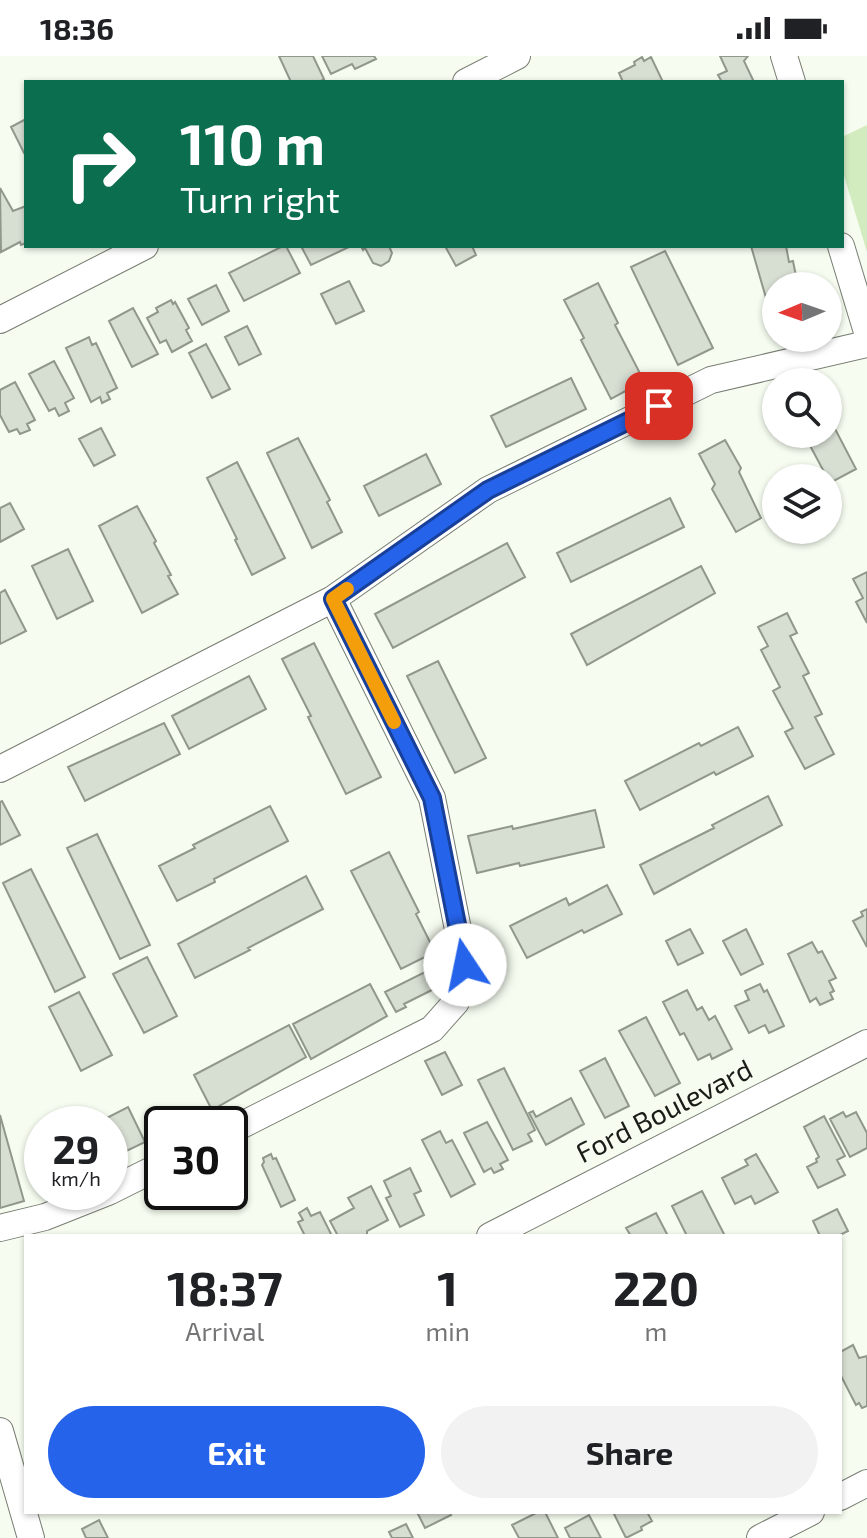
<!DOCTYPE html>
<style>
body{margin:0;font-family:"Exo 2",sans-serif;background:#f2f2f2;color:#202124;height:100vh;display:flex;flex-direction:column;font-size:30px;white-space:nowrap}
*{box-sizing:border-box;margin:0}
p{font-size:26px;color:#757577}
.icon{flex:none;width:44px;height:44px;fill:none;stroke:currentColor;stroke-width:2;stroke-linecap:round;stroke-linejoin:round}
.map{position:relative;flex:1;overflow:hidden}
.details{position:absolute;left:24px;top:1178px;width:818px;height:280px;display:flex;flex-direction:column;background:#fff;border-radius:0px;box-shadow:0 2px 6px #0004}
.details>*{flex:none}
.top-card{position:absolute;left:24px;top:24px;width:820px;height:168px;border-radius:0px;box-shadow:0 2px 6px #0004;background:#0b6e4f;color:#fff;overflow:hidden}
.needle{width:52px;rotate:268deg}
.fabs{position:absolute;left:762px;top:216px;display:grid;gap:16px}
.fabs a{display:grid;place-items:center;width:80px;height:80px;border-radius:50%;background:#fff;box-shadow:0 2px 6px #0004;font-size:40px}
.speed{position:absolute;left:24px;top:1050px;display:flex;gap:16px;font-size:40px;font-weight:700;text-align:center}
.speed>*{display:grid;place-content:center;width:104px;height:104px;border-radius:50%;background:#fff;box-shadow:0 2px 6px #0004;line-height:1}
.speed small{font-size:20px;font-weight:400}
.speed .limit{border:4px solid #111;border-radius:12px;background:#fff;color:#111}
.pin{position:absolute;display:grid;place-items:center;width:68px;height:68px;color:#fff;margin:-34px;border-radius:16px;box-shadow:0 4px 12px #0006}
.me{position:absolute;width:88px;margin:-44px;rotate:349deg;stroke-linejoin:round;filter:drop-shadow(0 0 6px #0008)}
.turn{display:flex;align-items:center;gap:28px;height:168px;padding:0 24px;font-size:36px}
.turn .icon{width:104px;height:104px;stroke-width:2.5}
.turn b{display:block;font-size:56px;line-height:68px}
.eta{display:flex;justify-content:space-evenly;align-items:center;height:136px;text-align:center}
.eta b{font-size:48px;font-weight:700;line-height:56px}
.button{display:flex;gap:16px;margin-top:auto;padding:16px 24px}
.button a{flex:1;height:92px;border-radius:48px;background:#2563eb;color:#fff;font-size:32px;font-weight:700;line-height:92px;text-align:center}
.button a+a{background:#f2f2f2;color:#202124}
.status{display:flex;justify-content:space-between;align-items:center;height:56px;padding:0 40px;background:#fff;direction:ltr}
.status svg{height:22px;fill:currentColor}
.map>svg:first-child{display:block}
.green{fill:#d2ebbf}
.building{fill:#d7ded2;stroke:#90978b;stroke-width:2}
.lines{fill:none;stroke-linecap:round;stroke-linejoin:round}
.minor-casing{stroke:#777d72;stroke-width:28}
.minor{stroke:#fff;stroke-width:26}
.route-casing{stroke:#184099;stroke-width:20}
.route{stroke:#2563eb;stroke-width:14}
.slow{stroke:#f59e0b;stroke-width:14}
.labels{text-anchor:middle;stroke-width:6;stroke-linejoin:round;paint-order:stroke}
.street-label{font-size:28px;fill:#1a1c18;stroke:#f6fdf0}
</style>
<div class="status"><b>18:36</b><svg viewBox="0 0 49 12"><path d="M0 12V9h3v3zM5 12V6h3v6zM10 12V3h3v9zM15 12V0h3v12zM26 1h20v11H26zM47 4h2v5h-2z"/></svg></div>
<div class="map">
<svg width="867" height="1482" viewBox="0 0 867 1482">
<rect width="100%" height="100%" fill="#f6fdf0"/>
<path class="green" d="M 867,69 L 867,196 L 842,113 L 842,81 Z"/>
<path class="building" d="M 279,0 L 313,0 L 324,23 L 319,26 L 291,26 Z
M 322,0 L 374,0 L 376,3 L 355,13 L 352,8 L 331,18 Z
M 720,0 L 748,0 L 744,5 L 754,26 L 722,26 L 718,19 L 727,15 Z
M 642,1 L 644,5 L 651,1 L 663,26 L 623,26 L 619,17 L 635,9 L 634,6 Z
M 26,63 L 26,96 L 24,97 L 11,71 Z
M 0,132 L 13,155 L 26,150 L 26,187 L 21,189 L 20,186 L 1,196 Z
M 283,190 L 286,190 L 300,217 L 244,245 L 229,217 Z
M 301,190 L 351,190 L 311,209 Z
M 361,190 L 389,190 L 392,197 L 389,205 L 381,210 L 373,207 L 365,192 L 363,194 Z
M 445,190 L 472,190 L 476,199 L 456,210 Z
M 751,190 L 786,190 L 789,206 L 793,205 L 798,230 L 776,230 L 776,247 L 768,249 Z
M 665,195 L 713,292 L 678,309 L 631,211 Z
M 349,225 L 364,255 L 336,268 L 321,238 Z
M 598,227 L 618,267 L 615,269 L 644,325 L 611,343 L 581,284 L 584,282 L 564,244 Z
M 216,229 L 229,255 L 202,269 L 188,243 Z
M 171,244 L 173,248 L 175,246 L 189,272 L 186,274 L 192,285 L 172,296 L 166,284 L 160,287 L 147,262 L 158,256 L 156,252 Z
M 133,252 L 158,298 L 132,311 L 109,265 Z
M 247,270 L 261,298 L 239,309 L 225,281 Z
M 89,281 L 92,289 L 96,287 L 117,332 L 107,337 L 110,343 L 102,347 L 100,341 L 91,346 L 66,292 Z
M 206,288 L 230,333 L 212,342 L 189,297 Z
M 54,305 L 74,342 L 65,347 L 69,355 L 59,360 L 55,352 L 49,355 L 29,318 Z
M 571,322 L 586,353 L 506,391 L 491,360 Z
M 15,326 L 35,364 L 27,368 L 30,374 L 20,378 L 17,373 L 9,376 L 0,359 L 0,334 Z
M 828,350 L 835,364 L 833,369 L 856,413 L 830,427 L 807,384 L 808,378 L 828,378 Z
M 101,372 L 115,399 L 94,410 L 79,383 Z
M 298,382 L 330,444 L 327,446 L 342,476 L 312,492 L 267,397 Z
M 725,384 L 741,412 L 739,416 L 761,462 L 736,476 L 712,433 L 715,428 L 699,398 Z
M 426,398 L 441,428 L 379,460 L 364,430 Z
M 237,406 L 285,502 L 252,519 L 235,484 L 237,483 L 207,422 Z
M 670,442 L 684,471 L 571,526 L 557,497 Z
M 10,447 L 24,473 L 0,486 L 0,452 Z
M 137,450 L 156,485 L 154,487 L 171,519 L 168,520 L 178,538 L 142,557 L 99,470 Z
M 507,487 L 525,521 L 393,592 L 375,558 Z
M 68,493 L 93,545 L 57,563 L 32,510 Z
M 701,510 L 715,537 L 587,609 L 571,578 Z
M 867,516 L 867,567 L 856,546 L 863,542 L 853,523 Z
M 5,534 L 26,575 L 0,588 L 0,537 Z
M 787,557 L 797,577 L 790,580 L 809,617 L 803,620 L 822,658 L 815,661 L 834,698 L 805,713 L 785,676 L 793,672 L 773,635 L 780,631 L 761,594 L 768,590 L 758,571 Z
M 314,587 L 381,721 L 346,738 L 308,661 L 311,660 L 282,603 Z
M 438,605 L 486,702 L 455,717 L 407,620 Z
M 249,620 L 266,653 L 189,693 L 172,660 Z
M 164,667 L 180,698 L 85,745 L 68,711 Z
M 738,671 L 753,700 L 716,719 L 714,716 L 640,754 L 625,725 L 699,687 L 701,690 Z
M 768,740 L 782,769 L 654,838 L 640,809 L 714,772 L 712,769 Z
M 2,745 L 20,779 L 0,789 L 0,746 Z
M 270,750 L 288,785 L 214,823 L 215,826 L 177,845 L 159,810 L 195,792 L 193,789 Z
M 595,754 L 604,791 L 520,810 L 519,807 L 477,817 L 468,780 L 512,770 L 513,773 Z
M 97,778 L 150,889 L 120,903 L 67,792 Z
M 389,796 L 419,856 L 416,858 L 435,896 L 401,913 L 351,815 Z
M 31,813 L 85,921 L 55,936 L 3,827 Z
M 306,820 L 323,853 L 248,892 L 250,894 L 195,922 L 178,888 Z
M 607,829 L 622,858 L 584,877 L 582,874 L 527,902 L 510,870 L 566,842 L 569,849 Z
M 867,853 L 867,891 L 853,865 L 863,860 L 861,856 Z
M 690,873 L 703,897 L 678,909 L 666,885 Z
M 746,873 L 763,908 L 741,919 L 723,885 Z
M 812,886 L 818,897 L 822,895 L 836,922 L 829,925 L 834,935 L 830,937 L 833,943 L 820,949 L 816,942 L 810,946 L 788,898 Z
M 147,901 L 177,960 L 144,977 L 113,918 Z
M 427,915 L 436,932 L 404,948 L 406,951 L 396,956 L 385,936 Z
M 370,928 L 387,960 L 311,1003 L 293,968 Z
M 760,928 L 764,936 L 767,934 L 784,970 L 769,977 L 765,969 L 749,977 L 735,950 L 749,944 L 745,935 Z
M 687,934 L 697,954 L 702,951 L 709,964 L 715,960 L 732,993 L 712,1003 L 710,998 L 698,1004 L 684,977 L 680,979 L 663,946 Z
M 79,936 L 112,999 L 81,1015 L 49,951 Z
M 646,961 L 680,1027 L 655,1040 L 619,975 Z
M 289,969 L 306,1001 L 212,1054 L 194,1019 Z
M 445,996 L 462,1029 L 442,1039 L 425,1005 Z
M 605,1002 L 629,1050 L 605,1062 L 580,1015 Z
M 504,1012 L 535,1074 L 528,1078 L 532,1085 L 513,1094 L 478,1024 Z
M 571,1042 L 584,1068 L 546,1089 L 529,1057 L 533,1055 L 536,1061 Z
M 128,1051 L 145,1086 L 110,1103 L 110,1068 L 95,1068 Z
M 843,1056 L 846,1061 L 856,1056 L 867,1077 L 867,1092 L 850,1101 L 830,1063 Z
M 0,1059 L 24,1145 L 0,1152 Z
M 824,1060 L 845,1100 L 837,1104 L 845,1119 L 818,1132 L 807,1111 L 817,1106 L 816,1103 L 819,1101 L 804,1071 Z
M 487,1066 L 508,1104 L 500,1108 L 503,1113 L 494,1117 L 491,1112 L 484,1116 L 464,1077 Z
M 440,1075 L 446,1087 L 452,1084 L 475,1128 L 451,1141 L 422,1084 Z
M 271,1098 L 273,1103 L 276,1102 L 295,1144 L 281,1151 L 262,1109 L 264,1106 L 263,1102 Z
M 756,1098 L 778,1136 L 755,1148 L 751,1140 L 735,1148 L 722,1122 L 748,1109 L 745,1104 Z
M 410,1112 L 421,1135 L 414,1138 L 424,1159 L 400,1171 L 386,1142 L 391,1140 L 384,1125 Z
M 371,1130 L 388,1164 L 367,1175 L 367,1180 L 338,1180 L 330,1165 L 354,1152 L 348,1142 Z
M 702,1135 L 725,1180 L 687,1180 L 672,1150 Z
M 307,1152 L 311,1160 L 320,1156 L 332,1180 L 305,1180 L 298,1166 L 303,1164 L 299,1157 Z
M 837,1153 L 848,1175 L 838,1180 L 820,1180 L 813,1165 Z
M 656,1157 L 668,1180 L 631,1180 L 626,1172 Z
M 853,1289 L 859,1302 L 867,1300 L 867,1350 L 862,1352 L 859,1347 L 856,1349 L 840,1318 L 840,1296 Z
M 417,1456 L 449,1456 L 451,1459 L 425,1472 Z
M 538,1456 L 545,1456 L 558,1482 L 519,1482 L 512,1469 Z
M 613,1456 L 647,1456 L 652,1465 L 641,1471 L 642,1474 L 626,1482 Z
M 589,1459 L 601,1482 L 570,1482 L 565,1472 Z
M 99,1464 L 108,1482 L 86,1482 L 82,1473 Z
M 406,1468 L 413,1482 L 392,1482 L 389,1476 Z"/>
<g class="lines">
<g class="minor-casing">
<path id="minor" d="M 784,0 L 792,26
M 466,26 L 517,0
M 841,190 L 867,276
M 0,264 L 145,190
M 0,713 L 333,543 L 488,434 L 711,324 L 867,288
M 230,1075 L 432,973 L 456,946 L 465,909 L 432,742 L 333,543
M 110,1135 L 162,1109
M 0,1172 L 45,1161 L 108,1136
M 490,1180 L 867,987
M 0,1375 L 31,1482
M 840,1441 L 867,1427
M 760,1482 L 811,1456"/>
</g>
<use href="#minor" class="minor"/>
</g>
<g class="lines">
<g class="route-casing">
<path id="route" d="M 465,909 L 432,742 L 333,543 L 488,434 L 659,350"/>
</g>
<use href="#route" class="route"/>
<path class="slow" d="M 347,533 L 333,543 L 394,666"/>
</g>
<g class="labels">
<g class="street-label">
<text transform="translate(664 1055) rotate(-27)" y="10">Ford Boulevard</text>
</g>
</g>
</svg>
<div class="fabs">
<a><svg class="needle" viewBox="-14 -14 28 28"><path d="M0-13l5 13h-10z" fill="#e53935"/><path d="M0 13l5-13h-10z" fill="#757577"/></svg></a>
<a><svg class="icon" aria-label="search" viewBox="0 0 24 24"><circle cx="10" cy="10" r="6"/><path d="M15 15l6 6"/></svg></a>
<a><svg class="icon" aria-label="layers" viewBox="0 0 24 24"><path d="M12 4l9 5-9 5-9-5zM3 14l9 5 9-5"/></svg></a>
</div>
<div class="speed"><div>29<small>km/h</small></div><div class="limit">30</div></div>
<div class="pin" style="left:659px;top:350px;background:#d93025"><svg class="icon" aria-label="arrive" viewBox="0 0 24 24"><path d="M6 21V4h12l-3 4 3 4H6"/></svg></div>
<svg class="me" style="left:465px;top:909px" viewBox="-20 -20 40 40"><circle r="19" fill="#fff"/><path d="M0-13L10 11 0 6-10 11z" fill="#2563eb"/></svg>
<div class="top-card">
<div class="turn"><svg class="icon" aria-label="right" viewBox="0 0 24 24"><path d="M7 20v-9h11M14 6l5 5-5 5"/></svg><div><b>110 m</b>Turn right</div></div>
</div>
<section class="details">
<div class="eta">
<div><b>18:37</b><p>Arrival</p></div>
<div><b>1</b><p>min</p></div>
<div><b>220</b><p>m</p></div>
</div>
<div class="button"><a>Exit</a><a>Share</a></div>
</section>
</div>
